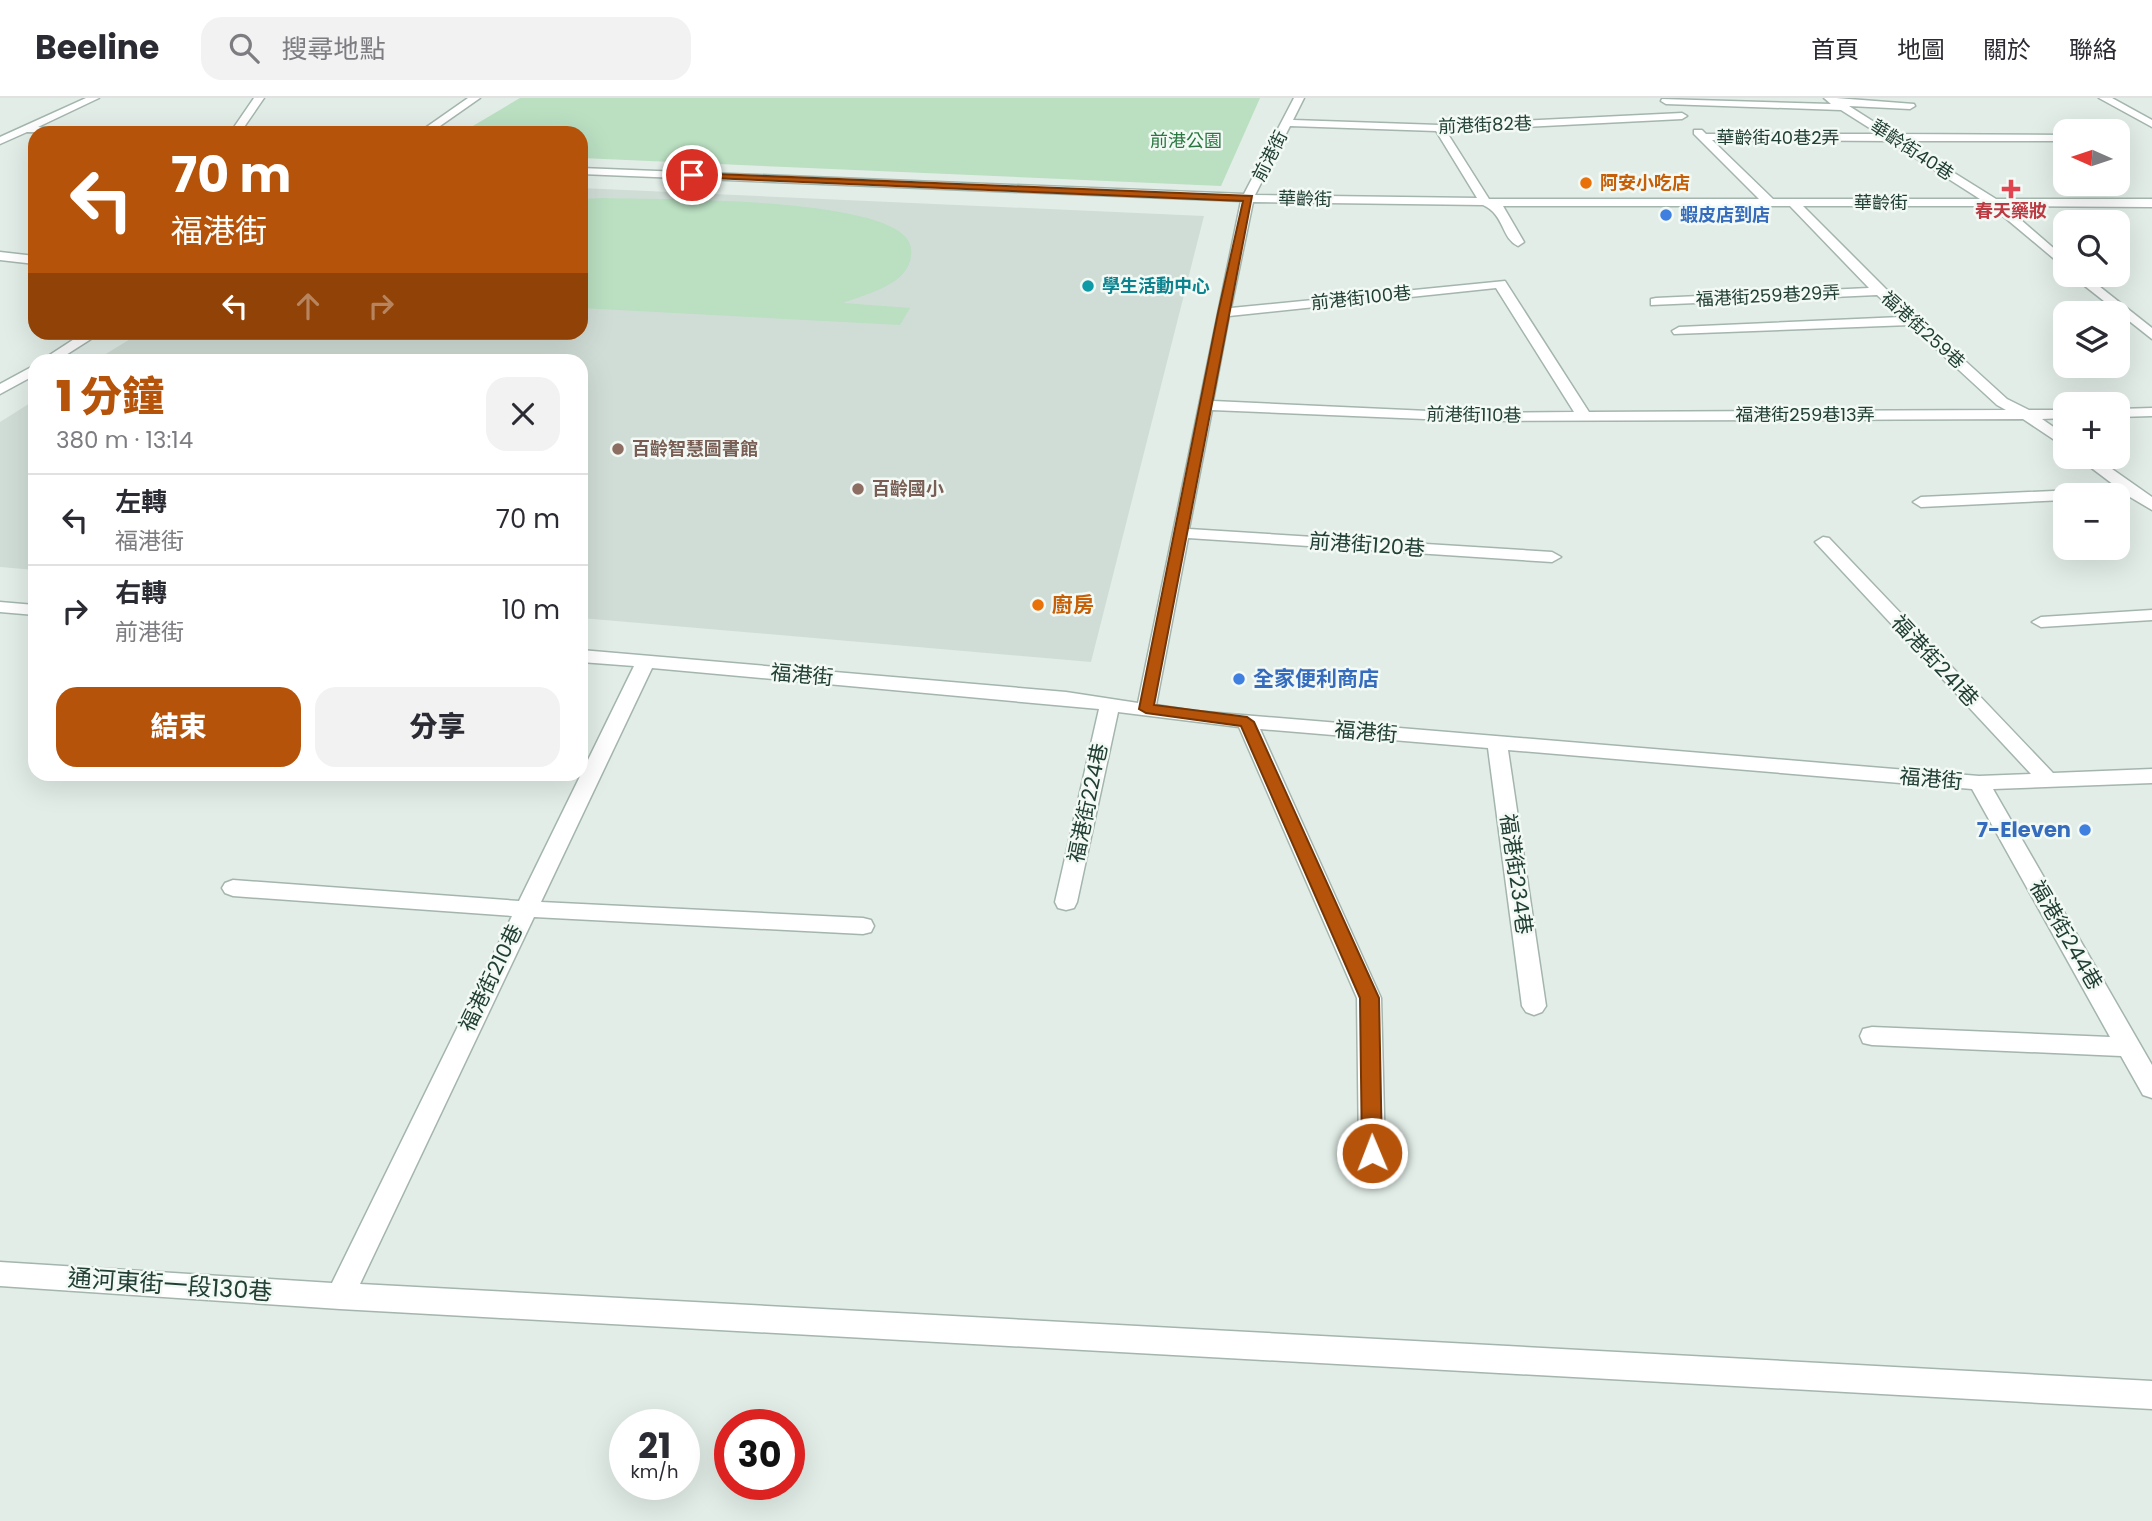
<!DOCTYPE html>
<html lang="zh-TW">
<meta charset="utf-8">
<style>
body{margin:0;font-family:Poppins,"Noto Sans TC",sans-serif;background:#f2f2f3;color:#2b2b33;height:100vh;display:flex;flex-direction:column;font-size:26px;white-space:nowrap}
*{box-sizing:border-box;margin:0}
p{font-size:23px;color:#7c7c81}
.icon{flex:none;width:38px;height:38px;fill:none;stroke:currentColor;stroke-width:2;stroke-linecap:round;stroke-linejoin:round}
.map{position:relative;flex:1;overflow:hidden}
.panel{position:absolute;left:28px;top:256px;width:560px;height:427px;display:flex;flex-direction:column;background:#fff;border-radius:21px;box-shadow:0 7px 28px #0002}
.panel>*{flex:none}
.hud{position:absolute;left:28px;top:28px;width:560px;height:214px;border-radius:21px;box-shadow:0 7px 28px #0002;background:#b45309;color:#fff;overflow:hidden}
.needle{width:46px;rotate:273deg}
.tools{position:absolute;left:2053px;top:21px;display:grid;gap:14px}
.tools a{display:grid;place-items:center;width:77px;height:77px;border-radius:14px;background:#fff;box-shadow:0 7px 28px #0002;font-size:35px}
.speed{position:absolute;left:609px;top:1311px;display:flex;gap:14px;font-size:35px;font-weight:700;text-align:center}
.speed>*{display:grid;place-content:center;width:91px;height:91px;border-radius:50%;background:#fff;box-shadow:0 7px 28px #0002;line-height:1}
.speed small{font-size:18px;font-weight:400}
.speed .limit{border:10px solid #d22;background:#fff;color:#111}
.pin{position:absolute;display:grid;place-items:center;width:60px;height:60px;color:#fff;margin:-30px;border:4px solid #fff;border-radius:50%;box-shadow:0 2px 7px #0007}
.me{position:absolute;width:77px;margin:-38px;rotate:359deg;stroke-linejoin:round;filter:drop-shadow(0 0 5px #0008)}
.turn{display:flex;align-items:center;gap:24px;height:147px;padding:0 28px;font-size:32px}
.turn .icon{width:91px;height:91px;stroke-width:2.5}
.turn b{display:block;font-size:49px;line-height:60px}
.lanes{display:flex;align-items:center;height:66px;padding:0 28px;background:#0003;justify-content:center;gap:35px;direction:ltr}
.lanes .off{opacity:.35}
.round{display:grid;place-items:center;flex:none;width:74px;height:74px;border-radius:21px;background:#f2f2f3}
.head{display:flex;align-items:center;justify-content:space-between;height:119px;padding:0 28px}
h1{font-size:42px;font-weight:800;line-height:52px;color:#b45309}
.button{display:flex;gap:14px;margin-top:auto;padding:14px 28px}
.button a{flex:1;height:80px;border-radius:21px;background:#b45309;color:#fff;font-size:28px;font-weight:800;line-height:80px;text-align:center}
.button a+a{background:#f2f2f3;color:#2b2b33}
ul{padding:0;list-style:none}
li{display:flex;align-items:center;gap:21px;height:91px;padding:0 28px;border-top:2px solid #e1e1e2}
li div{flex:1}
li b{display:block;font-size:26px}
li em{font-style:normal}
header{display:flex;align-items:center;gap:42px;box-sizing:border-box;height:98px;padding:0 35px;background:#fff;border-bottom:2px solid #e1e1e2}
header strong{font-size:33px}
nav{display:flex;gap:38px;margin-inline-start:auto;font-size:24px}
.search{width:490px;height:63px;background:#f2f2f3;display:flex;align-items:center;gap:18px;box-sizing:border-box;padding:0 24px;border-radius:21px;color:#7c7c81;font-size:26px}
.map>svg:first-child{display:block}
.built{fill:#d0ddd6}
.green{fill:#badfc1}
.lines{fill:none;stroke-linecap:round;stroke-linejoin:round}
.minor-casing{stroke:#a4b5ae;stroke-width:3}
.minor{fill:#fff;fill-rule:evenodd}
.route{fill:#b45309;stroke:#753606;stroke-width:2}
.food-dot{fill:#e8710a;stroke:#f3f9f5;stroke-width:2.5}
.health-dot{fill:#e0444e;stroke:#f3f9f5;stroke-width:2.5}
.shop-dot{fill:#3f7fe0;stroke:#f3f9f5;stroke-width:2.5}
.culture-dot{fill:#0f9aa8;stroke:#f3f9f5;stroke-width:2.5}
.education-dot{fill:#8d6e63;stroke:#f3f9f5;stroke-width:2.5}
.labels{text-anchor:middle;stroke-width:5;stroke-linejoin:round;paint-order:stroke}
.far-street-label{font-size:18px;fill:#213f34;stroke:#f3f9f5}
.far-park-label{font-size:18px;fill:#297840;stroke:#f3f9f5}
.far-food-label{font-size:18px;font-weight:bold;fill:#c56008;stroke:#f3f9f5;text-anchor:start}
.far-health-label{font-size:18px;font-weight:bold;fill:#be3a42;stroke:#f3f9f5}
.far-shop-label{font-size:18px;font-weight:bold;fill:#366cbe;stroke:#f3f9f5;text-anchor:start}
.far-culture-label{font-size:18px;font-weight:bold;fill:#0d838f;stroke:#f3f9f5;text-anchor:start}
.far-education-label{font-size:18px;font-weight:bold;fill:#785e54;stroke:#f3f9f5;text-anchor:start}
.street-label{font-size:21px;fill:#213f34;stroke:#f3f9f5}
.food-label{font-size:21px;font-weight:bold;fill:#c56008;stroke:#f3f9f5;text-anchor:start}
.shop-label{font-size:21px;font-weight:bold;fill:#366cbe;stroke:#f3f9f5;text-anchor:start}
.near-street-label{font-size:24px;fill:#213f34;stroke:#f3f9f5}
</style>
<header>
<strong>Beeline</strong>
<div class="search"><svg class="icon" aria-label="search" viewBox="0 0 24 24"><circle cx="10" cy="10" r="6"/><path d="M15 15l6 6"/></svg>搜尋地點</div>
<nav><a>首頁</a><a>地圖</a><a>關於</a><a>聯絡</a></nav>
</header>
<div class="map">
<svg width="2152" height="1423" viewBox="0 0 2152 1423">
<rect width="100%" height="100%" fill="#e2ede7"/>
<path class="built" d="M 581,90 L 1204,118 L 1091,564 L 581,520 L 581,262 L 96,262 L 140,235 L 581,234 Z
M 35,302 L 35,472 L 0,469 L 0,324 Z"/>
<path class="green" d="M 520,0 L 1260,0 L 1221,88 L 581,60 L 581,35 L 461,35 Z
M 604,100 C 651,102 905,97 911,150 C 915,186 868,195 843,205 L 910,210 L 900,227 L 581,210 L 581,101 Z"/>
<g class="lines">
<g class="minor-casing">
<path id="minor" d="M 86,0 L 99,0 L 38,29 L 69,32 L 74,35 L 27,34 L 0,46 L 0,39 Z
M 254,0 L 264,0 L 240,35 L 230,35 Z
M 468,0 L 480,0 L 430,35 L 418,35 Z
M 1294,0 L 1304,0 L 1293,22 L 1439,27 L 1682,15 L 1687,18 L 1682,21 L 1446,33 L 1489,101 L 1759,101 L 1694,36 L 1694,32 L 1702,32 L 1706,36 L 1879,36 L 1841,12 L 1666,6 L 1661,3 L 1662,1 L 1831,6 L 1824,0 L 1836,0 L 1914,6 L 1915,8 L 1910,11 L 1849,8 L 1893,36 L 2065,37 L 2065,43 L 1903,43 L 1996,101 L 2152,101 L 2152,109 L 2005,108 L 2065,160 L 2065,170 L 1991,108 L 1803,108 L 1885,190 L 2007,301 L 2029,312 L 2065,312 L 2065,320 L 2042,321 L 2065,337 L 2065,349 L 2023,321 L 1472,323 L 1212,312 L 1189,431 L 1552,454 L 1561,459 L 1552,464 L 1188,440 L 1156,607 L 1194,613 L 1979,678 L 2031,676 L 1815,444 L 1823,439 L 1829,440 L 2053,675 L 2152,671 L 2152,685 L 1993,691 L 2152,967 L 2152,1000 L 2143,997 L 2121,958 L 1872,947 L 1863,945 L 1860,938 L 1863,931 L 1872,929 L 2110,939 L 1972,691 L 1508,652 L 1546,908 L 1542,914 L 1534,917 L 1526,914 L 1522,908 L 1488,650 L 1260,631 L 1381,900 L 1385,1055 L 1381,1063 L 1372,1066 L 1363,1063 L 1359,1055 L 1357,900 L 1239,629 L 1118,614 L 1077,804 L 1074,810 L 1066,812 L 1058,810 L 1055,804 L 1099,611 L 652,570 L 541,804 L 863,820 L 871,822 L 874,828 L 871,834 L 863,836 L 534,819 L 360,1186 L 2152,1283 L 2152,1311 L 340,1211 L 0,1188 L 0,1164 L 332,1185 L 512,818 L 233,798 L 225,795 L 222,790 L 225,785 L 233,782 L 519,803 L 634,568 L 581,564 L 581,552 L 1066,594 L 1138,605 L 1241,103 L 581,76 L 581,70 L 1244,96 ZM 1290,28 L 1436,33 L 1477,100 L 1255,97 ZM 1712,42 L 1889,43 L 1980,101 L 1773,101 ZM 1253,104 L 1483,107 C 1505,117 1501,140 1518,148 L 1524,144 L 1503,108 L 1790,108 L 1869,190 L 1656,200 L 1651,201 L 1651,207 L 1877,197 L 1901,219 L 1679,229 L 1672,233 L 1674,236 L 1910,227 L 1997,307 L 2006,312 L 1589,314 L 1505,183 L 1231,210 ZM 1496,190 L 1574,314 L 1472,315 L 1213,303 L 1229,218 Z
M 2099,0 L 2112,0 L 2152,22 L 2152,29 Z
M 0,154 L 35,158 L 35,166 L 0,162 Z
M 2071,177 L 2085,177 L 2152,230 L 2152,241 Z
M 85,234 L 102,234 L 58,262 L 42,262 Z
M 35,267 L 35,277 L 0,296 L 0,286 Z
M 2152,310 L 2152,318 L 2118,319 L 2118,311 Z
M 2077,359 L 2095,359 L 2152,399 L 2152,412 L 2130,399 L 2118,400 L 2118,397 L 2065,397 L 2065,402 L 1921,409 L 1913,404 L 1921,399 L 2118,390 Z
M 0,504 L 35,507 L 35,517 L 0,514 Z
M 2152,512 L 2152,522 L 2041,529 L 2032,524 L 2041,519 Z"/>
</g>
<use href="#minor" class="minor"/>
</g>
<path class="route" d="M 692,75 L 1252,98 L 1154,607 L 1247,619 L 1254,624 L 1379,900 L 1382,1055 L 1379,1061 L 1372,1064 L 1365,1061 L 1362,1055 L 1360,900 L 1241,628 L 1146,615 L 1139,611 L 1218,215 L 1243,103 L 689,79 Z"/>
<g class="food-dot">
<circle cx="1586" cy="85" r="7"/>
<circle cx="1038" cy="507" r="7"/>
</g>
<path class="health-dot" d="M2007.5 80.5h7v7h7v7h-7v7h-7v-7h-7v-7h7z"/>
<g class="shop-dot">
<circle cx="1666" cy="117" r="7"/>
<circle cx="1239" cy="581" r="7"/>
<circle cx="2085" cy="732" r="7"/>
</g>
<circle class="culture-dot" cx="1088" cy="188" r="7"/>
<g class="education-dot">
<circle cx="618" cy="351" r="7"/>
<circle cx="858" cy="391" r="7"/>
</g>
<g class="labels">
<g class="far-street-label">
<text transform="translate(1485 27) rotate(-2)" y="6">前港街82巷</text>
<text x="1778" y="46">華齡街40巷2弄</text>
<text transform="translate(1912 52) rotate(33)" y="6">華齡街40巷</text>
<text transform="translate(1270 58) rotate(-63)" y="6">前港街</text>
<text transform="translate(1305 101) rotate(1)" y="6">華齡街</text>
<text x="1881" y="111">華齡街</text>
<text transform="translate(1768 198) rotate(-3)" y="6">福港街259巷29弄</text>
<text transform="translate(1361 200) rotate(-6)" y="6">前港街100巷</text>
<text transform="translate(1923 232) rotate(42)" y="6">福港街259巷</text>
<text transform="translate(1474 317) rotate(1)" y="6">前港街110巷</text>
<text x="1805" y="323">福港街259巷13弄</text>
</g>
<g class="far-park-label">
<text x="1186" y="49">前港公園</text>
</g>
<g class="far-food-label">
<text x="1600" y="91">阿安小吃店</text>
</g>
<g class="far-health-label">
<text x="2011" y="119">春天藥妝</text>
</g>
<g class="far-shop-label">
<text x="1680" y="123">蝦皮店到店</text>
</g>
<g class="far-culture-label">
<text x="1102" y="194">學生活動中心</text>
</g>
<g class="far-education-label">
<text x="632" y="357">百齡智慧圖書館</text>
<text x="872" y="397">百齡國小</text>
</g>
<g class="street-label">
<text transform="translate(1367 447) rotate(4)" y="7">前港街120巷</text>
<text transform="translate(1935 563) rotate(47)" y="7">福港街241巷</text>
<text transform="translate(802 577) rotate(5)" y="7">福港街</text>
<text transform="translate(1366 634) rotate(5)" y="7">福港街</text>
<text transform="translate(1931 681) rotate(5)" y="7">福港街</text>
<text transform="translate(1088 705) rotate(-78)" y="7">福港街224巷</text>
<text transform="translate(1516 776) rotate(82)" y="7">福港街234巷</text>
<text transform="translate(2066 837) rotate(60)" y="7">福港街244巷</text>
<text transform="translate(491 880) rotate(-64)" y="7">福港街210巷</text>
</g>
<g class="food-label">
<text x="1052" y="514">廚房</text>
</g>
<g class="shop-label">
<text x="1253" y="588">全家便利商店</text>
<text x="2071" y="739" text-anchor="end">7-Eleven</text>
</g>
<g class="near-street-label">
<text transform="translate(170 1187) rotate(4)" y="8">通河東街一段130巷</text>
</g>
</g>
</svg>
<div class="tools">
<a><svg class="needle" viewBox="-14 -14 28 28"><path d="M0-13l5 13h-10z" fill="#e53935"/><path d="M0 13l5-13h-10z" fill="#7c7c81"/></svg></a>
<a><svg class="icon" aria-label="search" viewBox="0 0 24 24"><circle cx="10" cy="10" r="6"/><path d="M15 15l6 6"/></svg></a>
<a><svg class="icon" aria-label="layers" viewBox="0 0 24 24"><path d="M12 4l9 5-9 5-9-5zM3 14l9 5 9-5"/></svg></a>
<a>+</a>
<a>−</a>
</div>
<div class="speed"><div>21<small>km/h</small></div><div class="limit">30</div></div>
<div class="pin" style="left:692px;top:77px;background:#d93025"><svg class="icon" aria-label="arrive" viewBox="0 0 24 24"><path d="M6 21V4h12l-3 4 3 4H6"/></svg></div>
<svg class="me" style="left:1372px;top:1055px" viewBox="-20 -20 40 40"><circle r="17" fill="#b45309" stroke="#fff" stroke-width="3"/><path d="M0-11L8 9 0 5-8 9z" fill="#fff"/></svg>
<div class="hud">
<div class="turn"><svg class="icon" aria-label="left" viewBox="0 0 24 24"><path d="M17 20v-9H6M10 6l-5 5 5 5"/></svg><div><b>70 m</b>福港街</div></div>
<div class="lanes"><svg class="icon" aria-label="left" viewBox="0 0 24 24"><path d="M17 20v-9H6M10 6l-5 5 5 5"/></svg><svg class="icon off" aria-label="ahead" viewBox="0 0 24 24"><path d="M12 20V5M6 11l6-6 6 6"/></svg><svg class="icon off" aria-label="right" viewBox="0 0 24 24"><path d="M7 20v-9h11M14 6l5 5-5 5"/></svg></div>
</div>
<section class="panel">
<div class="head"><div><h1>1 分鐘</h1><p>380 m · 13:14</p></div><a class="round"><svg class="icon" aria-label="close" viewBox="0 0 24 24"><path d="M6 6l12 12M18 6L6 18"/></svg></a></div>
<ul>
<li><svg class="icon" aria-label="left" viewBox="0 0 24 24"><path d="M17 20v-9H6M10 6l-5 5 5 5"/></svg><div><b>左轉</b><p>福港街</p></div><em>70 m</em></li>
<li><svg class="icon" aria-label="right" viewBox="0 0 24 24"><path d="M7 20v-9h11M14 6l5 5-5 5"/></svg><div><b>右轉</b><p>前港街</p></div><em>10 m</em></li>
</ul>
<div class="button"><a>結束</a><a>分享</a></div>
</section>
</div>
